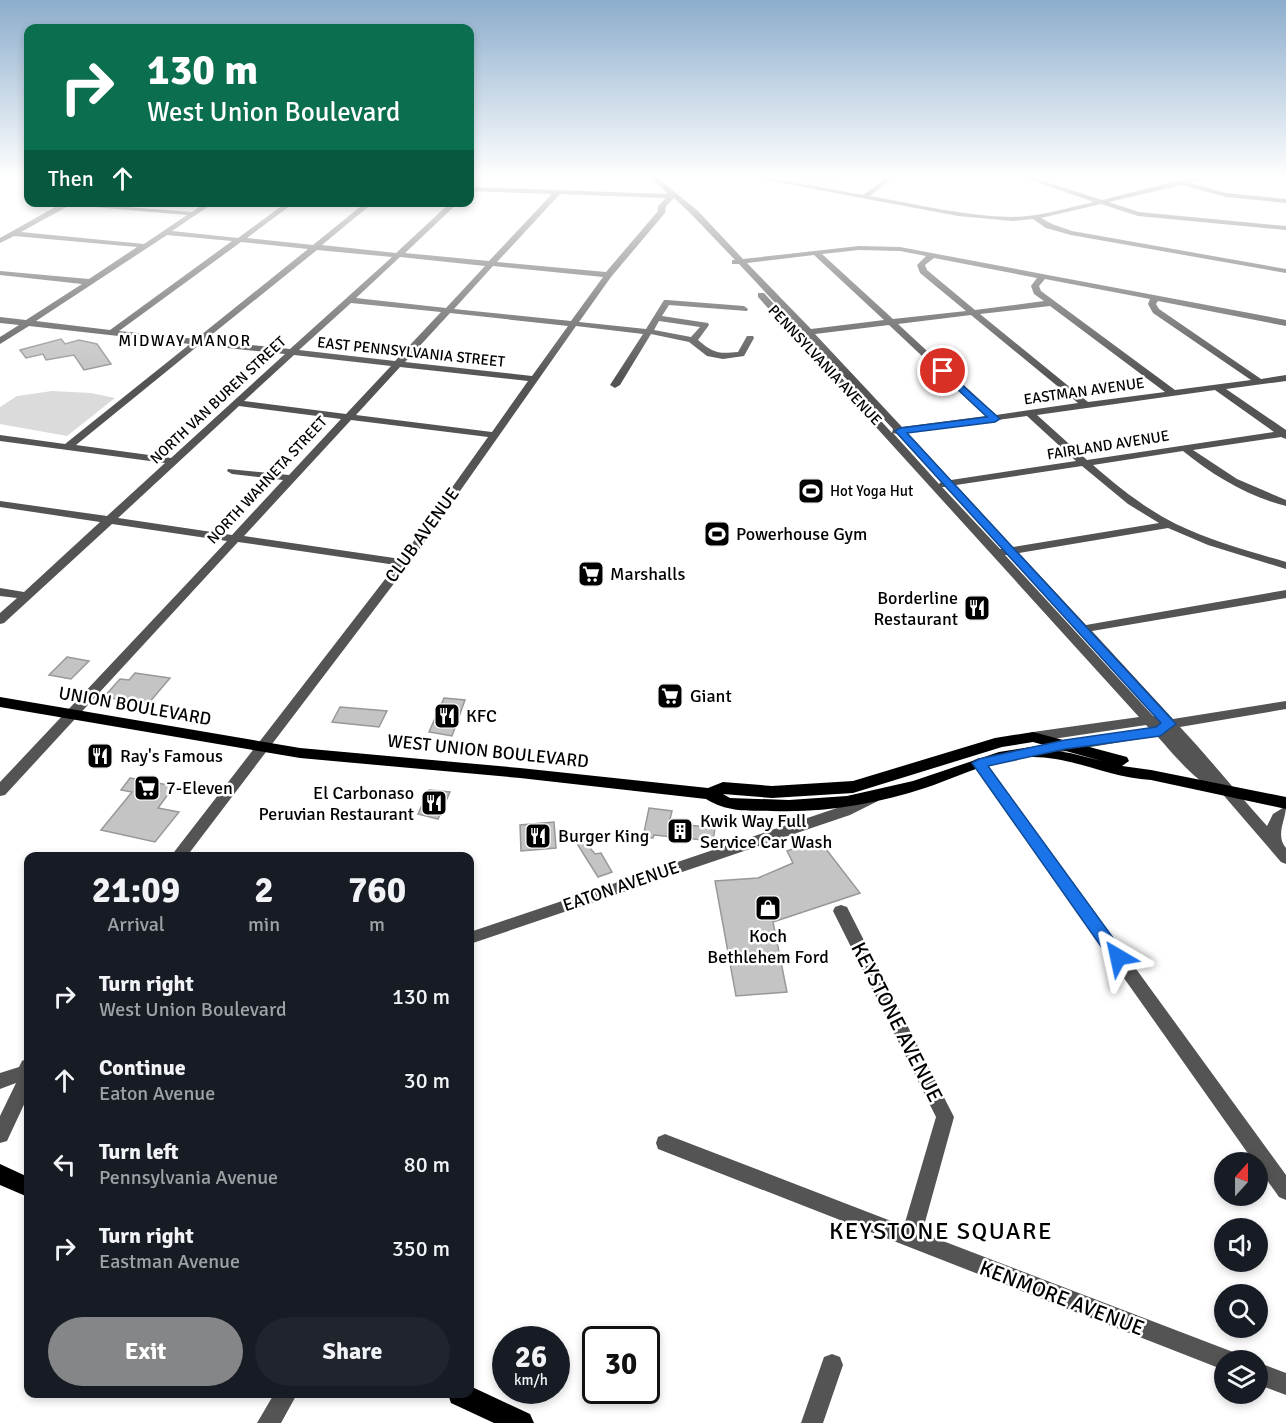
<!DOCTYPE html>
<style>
body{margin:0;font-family:Signika,sans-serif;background:#20242c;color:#f1f3f6;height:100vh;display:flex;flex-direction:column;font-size:22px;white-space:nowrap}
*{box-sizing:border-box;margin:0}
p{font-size:20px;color:#9ea1a6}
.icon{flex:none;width:33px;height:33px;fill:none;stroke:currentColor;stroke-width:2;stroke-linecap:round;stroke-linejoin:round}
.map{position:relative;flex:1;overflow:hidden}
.side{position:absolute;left:24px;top:852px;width:450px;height:546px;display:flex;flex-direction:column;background:#171b24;border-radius:12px;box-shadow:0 3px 9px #0003}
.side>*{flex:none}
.top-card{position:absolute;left:24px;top:24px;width:450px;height:183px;border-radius:12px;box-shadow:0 3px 9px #0003;background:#0b6e4f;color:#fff;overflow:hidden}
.needle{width:39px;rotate:21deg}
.controls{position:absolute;left:1214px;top:1152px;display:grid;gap:12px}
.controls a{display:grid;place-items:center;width:54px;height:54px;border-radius:50%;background:#171b24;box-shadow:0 3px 9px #0003;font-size:30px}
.speed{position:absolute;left:492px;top:1326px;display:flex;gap:12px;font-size:30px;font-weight:700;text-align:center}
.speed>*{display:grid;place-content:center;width:78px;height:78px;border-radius:50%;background:#171b24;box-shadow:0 3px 9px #0003;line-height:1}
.speed small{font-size:15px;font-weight:400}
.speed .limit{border:3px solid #111;border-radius:9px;background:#fff;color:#111}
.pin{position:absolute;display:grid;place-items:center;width:51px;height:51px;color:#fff;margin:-26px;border:3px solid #fff;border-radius:50%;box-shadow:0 2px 6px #0007}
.me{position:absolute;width:66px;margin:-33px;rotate:324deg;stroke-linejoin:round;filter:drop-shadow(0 0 4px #0008)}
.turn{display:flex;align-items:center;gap:21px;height:126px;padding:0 24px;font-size:27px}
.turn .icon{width:78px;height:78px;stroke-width:2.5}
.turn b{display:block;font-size:42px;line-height:51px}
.then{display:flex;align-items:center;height:57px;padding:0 24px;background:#0003;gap:12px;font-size:22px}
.eta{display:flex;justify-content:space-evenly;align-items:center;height:102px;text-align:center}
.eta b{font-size:36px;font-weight:800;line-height:42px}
.action{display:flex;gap:12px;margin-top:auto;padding:12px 24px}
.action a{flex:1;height:69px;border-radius:36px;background:#858687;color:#fff;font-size:24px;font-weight:800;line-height:69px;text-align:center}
.action a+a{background:#20242c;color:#f1f3f6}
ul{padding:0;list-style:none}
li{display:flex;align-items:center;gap:18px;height:84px;padding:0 24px}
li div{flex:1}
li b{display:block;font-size:22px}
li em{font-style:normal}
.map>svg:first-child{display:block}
.green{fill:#dbdbdb}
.building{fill:#c4c4c4;stroke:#989898;stroke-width:1.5}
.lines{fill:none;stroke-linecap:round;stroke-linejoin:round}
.minor{fill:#545454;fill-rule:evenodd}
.major{fill:#000;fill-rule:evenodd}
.route{fill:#1a73e8;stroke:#114b97;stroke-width:1.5}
.labels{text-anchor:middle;stroke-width:5;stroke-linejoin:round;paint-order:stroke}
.far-street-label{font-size:15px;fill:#000;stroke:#fff}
.far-poi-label{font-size:15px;fill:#000;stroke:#fff;text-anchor:start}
.far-neighbourhood-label{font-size:16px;letter-spacing:1.5px;fill:#000;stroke:#fff}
.poi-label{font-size:18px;fill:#000;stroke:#fff;text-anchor:start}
.street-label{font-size:18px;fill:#000;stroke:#fff}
.near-street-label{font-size:21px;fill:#000;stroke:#fff}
.near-neighbourhood-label{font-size:24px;letter-spacing:1.5px;fill:#000;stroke:#fff}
</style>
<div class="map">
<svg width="1286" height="1423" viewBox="0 0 1286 1423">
<rect width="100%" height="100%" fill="#fff"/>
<path class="green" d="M 766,178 L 843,178 L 828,189 Z
M 52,391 L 91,393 L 115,398 L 67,436 L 0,424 L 0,407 L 17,396 Z"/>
<path class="building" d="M 61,339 L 65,344 L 79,340 L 97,344 L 111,364 L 84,370 L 74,355 L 46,360 L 43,354 L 26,358 L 20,350 Z
M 67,657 L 89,661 L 71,679 L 49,675 Z
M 135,673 L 170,678 L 148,704 L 104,697 L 120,679 L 129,680 Z
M 444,698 L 465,700 L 452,736 L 429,732 Z
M 340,707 L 387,711 L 379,727 L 332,722 Z
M 130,778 L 174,786 L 158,808 L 179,812 L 155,842 L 101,830 L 132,792 L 121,790 Z
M 429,790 L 450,792 L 438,819 L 418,814 Z
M 649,808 L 672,811 L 669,823 L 715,828 L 713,841 L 654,835 L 653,838 L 643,837 Z
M 554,822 L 556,848 L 521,851 L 520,825 Z
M 582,838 L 595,854 L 601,853 L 612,872 L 598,877 L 576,842 Z
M 819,840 L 860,893 L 773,922 L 787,992 L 736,996 L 715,881 L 758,878 L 793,863 L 787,851 Z"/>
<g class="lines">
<path class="minor" d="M 651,178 L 658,178 L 698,211 L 743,259 L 859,246 L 900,247 L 1286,320 L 1286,326 L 1158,301 L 1156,304 L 1159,309 L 1261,379 L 1286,375 L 1286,381 L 1226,389 L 1286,430 L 1286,439 L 1281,437 L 1193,450 L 1237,479 L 1286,500 L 1286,506 C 1247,496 1214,476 1183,451 L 1093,465 C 1118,487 1146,509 1176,524 C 1211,541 1249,551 1286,562 L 1286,569 L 1208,545 L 1168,528 L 1019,553 L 1086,625 L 1286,590 L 1286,598 L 1092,631 L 1173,719 L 1286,701 L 1286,709 L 1180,727 C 1210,759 1237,793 1267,826 L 1273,814 L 1286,806 C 1286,820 1275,835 1286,848 L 1286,864 L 1281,862 L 1219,790 C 1199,787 1171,751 1157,736 L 1031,757 L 1026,755 L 1024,752 L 1026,749 L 1031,747 L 1149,728 L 1146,725 L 1033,742 L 1028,740 L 1026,737 L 1028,734 L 1033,732 L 1139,717 L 758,297 L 758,293 L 764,293 L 892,433 L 893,429 L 739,264 L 732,264 L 732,260 L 735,260 L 692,215 L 674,198 L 666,206 L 665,213 L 611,277 L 579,322 L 646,329 L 664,300 L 667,300 L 744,306 L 748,309 L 747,311 L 669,305 L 662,316 L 708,323 L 709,325 L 698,340 C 713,353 718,354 738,352 L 747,336 L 753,336 L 754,338 L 744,356 L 723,359 L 707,356 L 689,342 L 651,334 L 620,385 L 615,388 L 610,385 L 643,334 L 576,326 L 408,565 L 187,856 L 171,856 L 396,565 L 238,542 L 5,795 L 0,796 L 0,782 L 227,541 L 112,524 L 4,623 L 0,624 L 0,613 L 17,598 L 0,596 L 0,588 L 24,592 L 100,522 L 0,507 L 0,501 L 107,516 L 165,463 L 0,441 L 0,435 L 65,444 L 190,344 L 29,326 L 0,344 L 0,337 L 19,325 L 0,323 L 0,317 L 26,320 L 82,284 L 0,275 L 0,271 L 89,279 L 137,247 L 14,236 L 0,243 L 0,238 L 64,202 L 192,212 L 206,202 L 215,202 L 172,231 L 238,238 L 287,202 L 295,202 L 247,238 L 313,245 L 366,202 L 374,202 L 322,245 L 396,253 L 451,202 L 459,202 L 405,253 L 489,261 L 552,194 L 470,191 L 470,187 L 668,194 ZM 560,194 L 666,198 L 658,206 L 658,211 L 606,272 L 497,262 ZM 70,205 L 187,215 L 144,244 L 21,232 ZM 167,235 L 232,241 L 110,330 L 36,321 ZM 241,242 L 308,249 L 196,339 L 119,331 ZM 317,250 L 392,257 L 290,349 L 205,340 ZM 859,250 L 900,251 L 926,256 L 917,265 L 920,273 L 966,311 L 893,319 L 822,254 ZM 814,255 L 884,320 L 811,329 L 747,263 ZM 400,257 L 485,266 L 446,308 L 356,298 ZM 934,258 L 1037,278 L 1031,286 L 1034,294 L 1044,301 L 975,310 L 927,270 L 925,265 ZM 493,266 L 603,277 L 571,321 L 454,309 ZM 1045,279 L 1150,299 L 1148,304 L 1153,313 L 1251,380 L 1175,390 L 1041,291 L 1039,286 ZM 351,303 L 441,312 L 395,361 L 299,350 ZM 1050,306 L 1165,392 L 1088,402 L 980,314 ZM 450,313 L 568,326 L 532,376 L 405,362 ZM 971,315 L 1078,403 L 996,415 L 898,324 ZM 659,321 L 700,327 L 691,337 L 654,330 ZM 889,325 L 986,416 L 902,427 L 815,334 ZM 199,345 L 285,354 L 171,458 L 76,445 ZM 294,355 L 391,366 L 346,414 L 244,401 ZM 400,367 L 528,381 L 492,432 L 356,415 ZM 1215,390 L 1274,432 L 1087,460 L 1037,415 ZM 239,406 L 341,419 L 289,475 L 228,469 L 227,471 L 232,474 L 283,480 L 232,535 L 118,518 ZM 1027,416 L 1076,461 L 951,480 L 907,432 ZM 351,420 L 488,437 L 401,559 L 244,536 ZM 893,433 L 897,434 L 941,482 L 939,484 ZM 1082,466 L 1128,504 L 1159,523 L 1013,547 L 956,485 ZM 942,487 L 946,487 L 1002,549 L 1000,549 ZM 1005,555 L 1008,555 L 1156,717 L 1153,716 Z
M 755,178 L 769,178 L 863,195 L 886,178 L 893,178 L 870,196 C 916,204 964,216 1012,217 C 1039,217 1067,208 1094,202 L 1025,178 L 1034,178 L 1102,200 L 1180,180 L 1205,178 L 1190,183 L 1226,193 L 1286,199 L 1286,203 L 1226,197 L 1182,185 L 1109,202 L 1139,212 L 1286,226 L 1286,230 L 1138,216 L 1101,204 L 1041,218 L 1052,224 L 1072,231 L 1286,269 L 1286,273 L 1071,235 L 1046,228 L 1033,219 L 1013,221 L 958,216 Z
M 979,758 L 984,760 L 1286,1175 L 1286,1200 L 1279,1197 L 1257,1166 L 1257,1162 L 1254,1162 L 974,766 L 972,763 L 974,760 Z
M 873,792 L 878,793 L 880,797 L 878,801 L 850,815 L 470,944 L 470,932 L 840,807 Z
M 841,905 L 847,907 L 849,911 L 954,1117 L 922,1233 L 1233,1352 L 1236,1360 L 1224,1360 L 1224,1370 L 658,1149 L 656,1143 L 658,1137 L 665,1134 L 904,1226 L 936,1117 L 833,911 L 835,907 Z
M 28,1058 L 28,1096 L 7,1141 L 0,1143 L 0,1116 L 16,1083 L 0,1089 L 0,1073 L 19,1067 L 22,1061 Z
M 832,1354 L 840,1357 L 843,1365 L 823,1423 L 801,1423 L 824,1357 Z
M 1257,1362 L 1286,1373 L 1286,1395 L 1257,1384 Z
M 274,1394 L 297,1394 L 281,1423 L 257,1423 Z"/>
<path class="major" d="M 0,697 L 300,748 L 520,768 L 708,788 L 723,782 L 772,786 L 853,781 L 995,738 L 1033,732 L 1127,757 L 1129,761 L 1122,766 L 1151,770 L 1286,797 L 1286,809 L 1151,780 C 1110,778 1071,756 1030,757 C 994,758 959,777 925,788 C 876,804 824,813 772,811 C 747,810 729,813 706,799 L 520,778 L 300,758 L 0,707 ZM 1033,742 L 1102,761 L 1070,753 L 1031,747 L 999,752 L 913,781 L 847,796 L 789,800 L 730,798 L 723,794 L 772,798 L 853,793 L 1002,747 Z
M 0,1164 L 28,1177 L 28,1197 L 0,1185 Z
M 470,1386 L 530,1414 L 534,1423 L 494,1423 L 451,1403 L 448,1394 L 470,1394 Z"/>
</g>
<linearGradient id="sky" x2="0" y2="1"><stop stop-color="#8cadcc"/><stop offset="0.47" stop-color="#fff"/><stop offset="1" stop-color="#fff" stop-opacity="0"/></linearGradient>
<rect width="1286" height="377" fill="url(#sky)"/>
<path class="route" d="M 943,368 L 1000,419 L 995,422 L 907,433 L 1176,724 L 1160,736 L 1065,749 L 988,766 L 1124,953 L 1127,957 L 1124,962 L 1118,964 L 1112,962 L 972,763 L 979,759 L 1065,740 L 1156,727 L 1161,723 L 895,431 L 900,428 L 987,417 L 940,373 L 938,371 Z"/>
<defs>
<g id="stadium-square" transform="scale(1.35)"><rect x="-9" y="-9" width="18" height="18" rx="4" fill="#000" stroke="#fff"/><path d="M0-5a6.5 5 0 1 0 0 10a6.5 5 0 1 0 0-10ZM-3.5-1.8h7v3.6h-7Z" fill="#fff"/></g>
<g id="supermarket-square" transform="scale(1.35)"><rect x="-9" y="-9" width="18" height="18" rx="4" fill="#000" stroke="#fff"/><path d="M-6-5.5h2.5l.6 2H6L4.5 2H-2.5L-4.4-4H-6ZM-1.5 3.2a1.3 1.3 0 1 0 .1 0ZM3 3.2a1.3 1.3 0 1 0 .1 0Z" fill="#fff"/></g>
<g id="restaurant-square" transform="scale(1.35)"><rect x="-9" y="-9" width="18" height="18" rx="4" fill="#000" stroke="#fff"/><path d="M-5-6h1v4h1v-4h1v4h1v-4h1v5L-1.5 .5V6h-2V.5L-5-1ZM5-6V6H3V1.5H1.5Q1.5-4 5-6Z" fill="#fff"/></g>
<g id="building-square" transform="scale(1.35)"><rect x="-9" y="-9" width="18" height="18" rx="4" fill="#000" stroke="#fff"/><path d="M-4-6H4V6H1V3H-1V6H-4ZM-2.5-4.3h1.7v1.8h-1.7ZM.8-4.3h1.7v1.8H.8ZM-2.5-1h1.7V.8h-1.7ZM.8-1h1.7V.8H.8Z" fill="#fff"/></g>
<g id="shop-square" transform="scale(1.35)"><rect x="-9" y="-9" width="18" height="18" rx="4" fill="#000" stroke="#fff"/><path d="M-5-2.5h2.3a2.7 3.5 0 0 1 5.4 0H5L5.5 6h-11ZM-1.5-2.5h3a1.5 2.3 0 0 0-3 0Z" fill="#fff"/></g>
</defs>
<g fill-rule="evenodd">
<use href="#stadium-square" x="811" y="491"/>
<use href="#stadium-square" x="717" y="534"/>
<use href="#supermarket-square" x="591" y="574"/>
<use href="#restaurant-square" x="977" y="608"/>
<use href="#supermarket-square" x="670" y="696"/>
<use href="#restaurant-square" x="447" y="716"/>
<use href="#restaurant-square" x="100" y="756"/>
<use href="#supermarket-square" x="147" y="788"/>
<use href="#restaurant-square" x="434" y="803"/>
<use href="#building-square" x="680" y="831"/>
<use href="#restaurant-square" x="538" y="836"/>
<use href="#shop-square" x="768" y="908"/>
</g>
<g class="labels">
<g class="far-street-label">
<text transform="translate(411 352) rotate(6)" y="5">EAST PENNSYLVANIA STREET</text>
<text transform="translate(825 365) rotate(47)" y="5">PENNSYLVANIA AVENUE</text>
<text transform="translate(1084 391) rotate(-8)" y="5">EASTMAN AVENUE</text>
<text transform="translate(218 400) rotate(-43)" y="5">NORTH VAN BUREN STREET</text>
<text transform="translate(1108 445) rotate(-9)" y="5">FAIRLAND AVENUE</text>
<text transform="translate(267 480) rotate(-47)" y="5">NORTH WAHNETA STREET</text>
</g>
<g class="far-poi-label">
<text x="830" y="496">Hot Yoga Hut</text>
</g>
<g class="far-neighbourhood-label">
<text x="185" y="346">MIDWAY MANOR</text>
</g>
<g class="poi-label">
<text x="736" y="540">Powerhouse Gym</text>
<text x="610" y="580">Marshalls</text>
<text x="958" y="604" text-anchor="end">Borderline<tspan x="958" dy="21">Restaurant</tspan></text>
<text x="690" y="702">Giant</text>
<text x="466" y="722">KFC</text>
<text x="120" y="762">Ray's Famous</text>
<text x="166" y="794">7-Eleven</text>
<text x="414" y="799" text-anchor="end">El Carbonaso<tspan x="414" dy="21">Peruvian Restaurant</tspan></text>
<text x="700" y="827">Kwik Way Full<tspan x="700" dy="21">Service Car Wash</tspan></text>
<text x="558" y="842">Burger King</text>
<text x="768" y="942" text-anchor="middle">Koch<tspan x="768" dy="21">Bethlehem Ford</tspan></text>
</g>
<g class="street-label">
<text transform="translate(422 535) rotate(-54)" y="6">CLUB AVENUE</text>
<text transform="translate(135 706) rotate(10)" y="6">UNION BOULEVARD</text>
<text transform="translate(488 751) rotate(6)" y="6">WEST UNION BOULEVARD</text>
<text transform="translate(621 886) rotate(-19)" y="6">EATON AVENUE</text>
</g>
<g class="near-street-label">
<text transform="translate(897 1022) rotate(63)" y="7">KEYSTONE AVENUE</text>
<text transform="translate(1062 1298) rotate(21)" y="7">KENMORE AVENUE</text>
</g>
<g class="near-neighbourhood-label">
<text x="941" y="1239">KEYSTONE SQUARE</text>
</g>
</g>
</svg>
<div class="controls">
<a><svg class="needle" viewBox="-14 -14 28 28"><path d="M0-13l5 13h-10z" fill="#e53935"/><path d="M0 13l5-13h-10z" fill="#9ea1a6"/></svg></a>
<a><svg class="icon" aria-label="sound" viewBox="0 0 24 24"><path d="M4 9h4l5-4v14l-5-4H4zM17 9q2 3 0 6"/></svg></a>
<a><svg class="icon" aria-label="search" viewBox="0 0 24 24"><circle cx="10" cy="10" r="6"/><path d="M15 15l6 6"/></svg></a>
<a><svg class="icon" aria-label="layers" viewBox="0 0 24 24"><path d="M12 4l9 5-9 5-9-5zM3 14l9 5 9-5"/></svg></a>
</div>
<div class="speed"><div>26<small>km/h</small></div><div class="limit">30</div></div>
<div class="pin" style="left:943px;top:371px;background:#d93025"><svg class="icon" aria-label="arrive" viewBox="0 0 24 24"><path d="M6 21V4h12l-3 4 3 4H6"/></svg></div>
<svg class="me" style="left:1118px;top:957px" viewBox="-20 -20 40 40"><path d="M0-17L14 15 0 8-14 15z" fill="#1a73e8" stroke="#fff" stroke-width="4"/></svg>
<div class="top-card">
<div class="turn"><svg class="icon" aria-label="right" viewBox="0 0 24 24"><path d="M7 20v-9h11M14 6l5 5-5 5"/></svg><div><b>130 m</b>West Union Boulevard</div></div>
<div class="then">Then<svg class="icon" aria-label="ahead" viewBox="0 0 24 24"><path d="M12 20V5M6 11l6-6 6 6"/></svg></div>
</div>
<section class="side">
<div class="eta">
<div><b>21:09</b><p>Arrival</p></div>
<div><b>2</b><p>min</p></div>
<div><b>760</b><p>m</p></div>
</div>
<ul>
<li><svg class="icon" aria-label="right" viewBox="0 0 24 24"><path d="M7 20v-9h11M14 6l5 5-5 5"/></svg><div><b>Turn right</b><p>West Union Boulevard</p></div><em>130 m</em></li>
<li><svg class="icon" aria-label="ahead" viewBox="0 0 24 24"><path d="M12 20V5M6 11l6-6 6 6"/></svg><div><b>Continue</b><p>Eaton Avenue</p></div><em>30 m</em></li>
<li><svg class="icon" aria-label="left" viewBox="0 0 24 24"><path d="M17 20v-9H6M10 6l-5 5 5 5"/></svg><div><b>Turn left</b><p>Pennsylvania Avenue</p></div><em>80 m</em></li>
<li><svg class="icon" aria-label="right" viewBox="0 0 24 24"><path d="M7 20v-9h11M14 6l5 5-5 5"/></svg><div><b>Turn right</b><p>Eastman Avenue</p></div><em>350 m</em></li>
</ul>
<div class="action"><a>Exit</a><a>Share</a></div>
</section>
</div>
